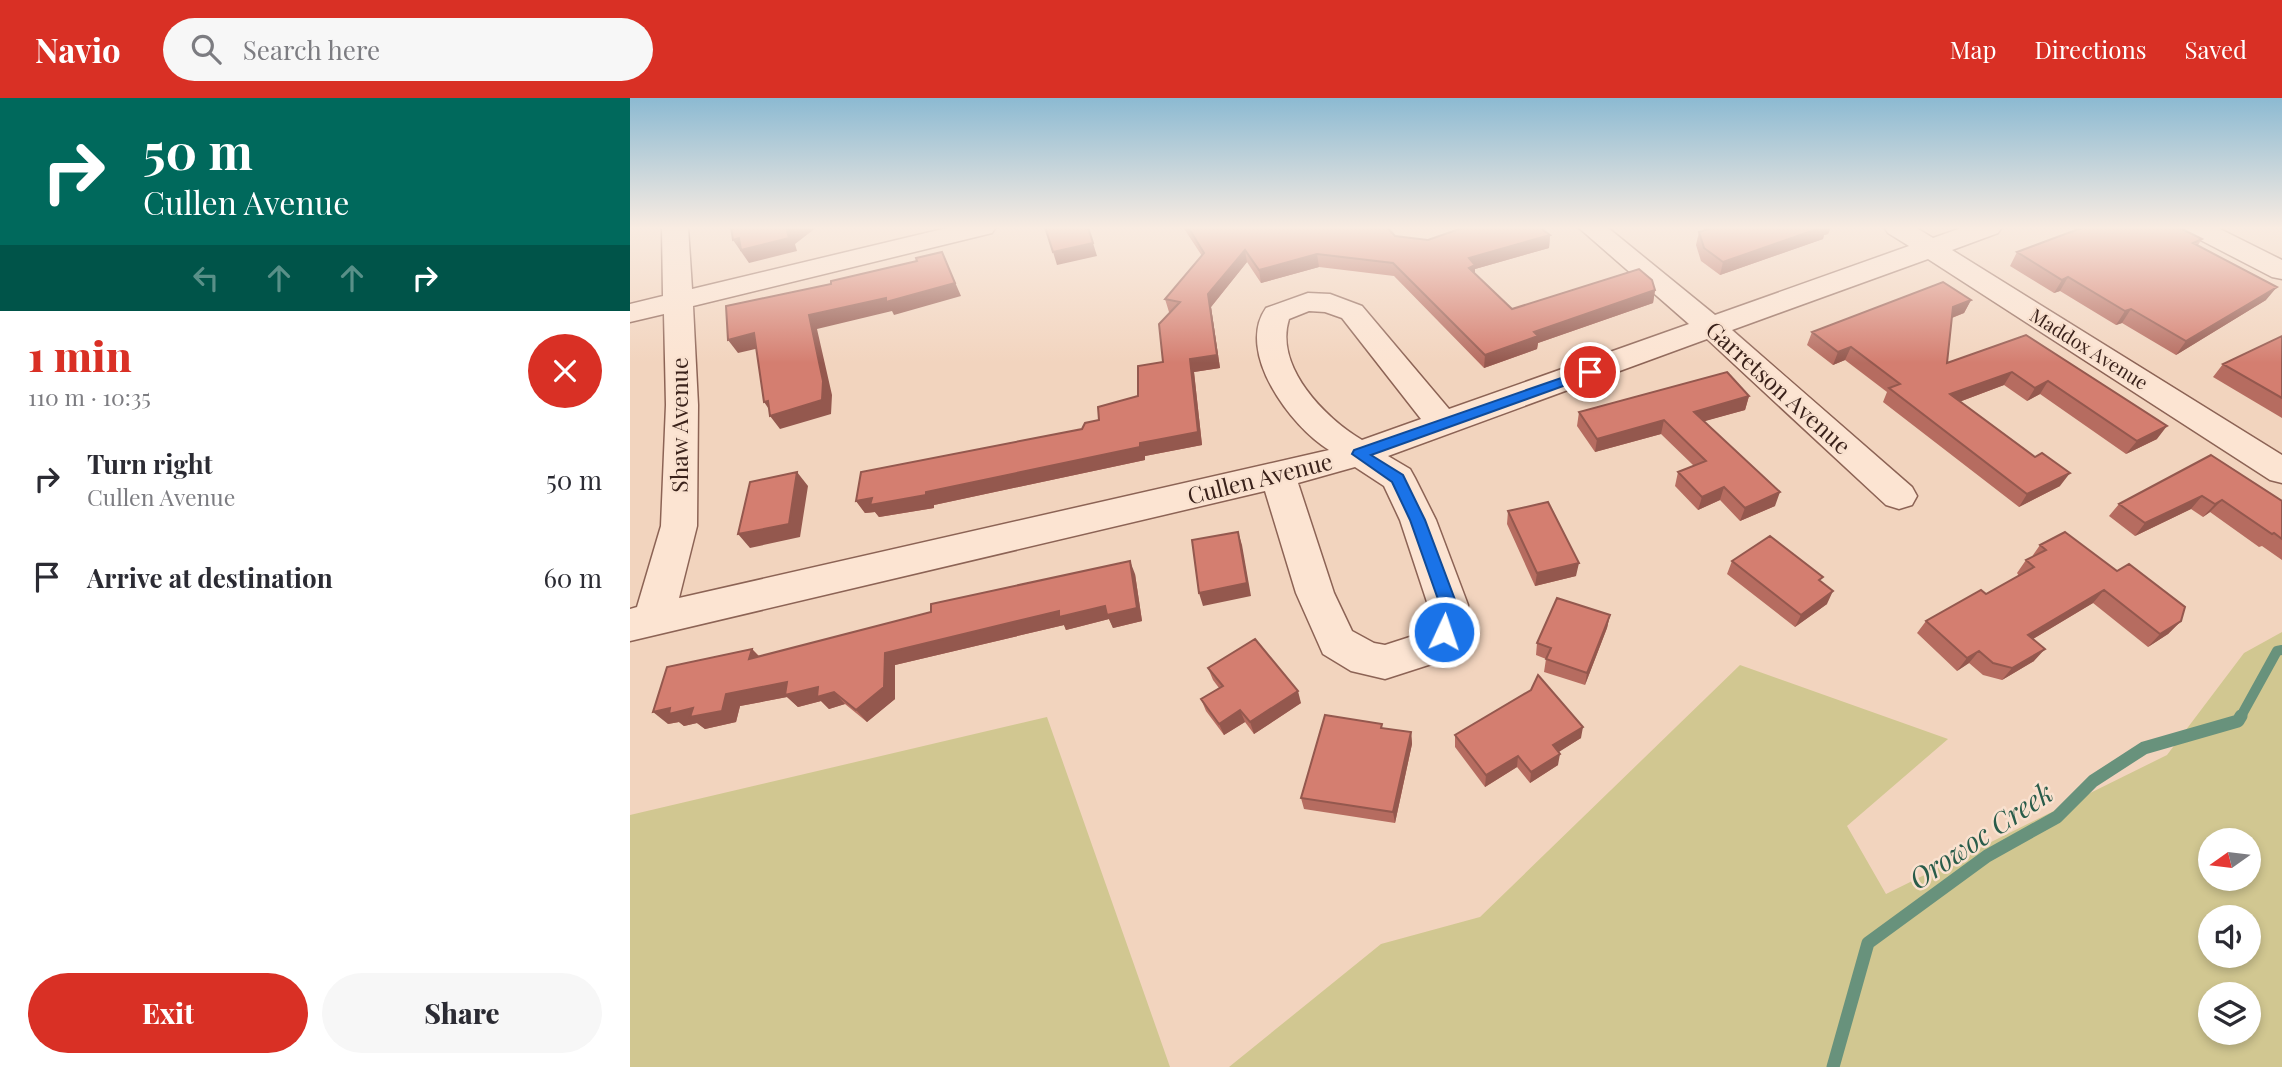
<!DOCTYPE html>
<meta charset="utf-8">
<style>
body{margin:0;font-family:"Playfair Display",serif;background:#f7f7f7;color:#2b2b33;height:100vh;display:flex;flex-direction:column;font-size:26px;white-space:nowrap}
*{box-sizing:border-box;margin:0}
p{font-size:23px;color:#7c7c81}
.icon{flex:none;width:38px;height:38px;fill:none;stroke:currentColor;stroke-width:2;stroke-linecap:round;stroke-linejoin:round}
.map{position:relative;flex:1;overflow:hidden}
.drawer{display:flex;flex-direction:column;background:#fff;width:630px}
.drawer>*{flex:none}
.top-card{background:#00695c;color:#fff;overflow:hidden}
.needle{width:46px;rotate:256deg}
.buttons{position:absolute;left:1568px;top:730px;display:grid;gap:14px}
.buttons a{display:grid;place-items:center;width:63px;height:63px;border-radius:50%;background:#fff;box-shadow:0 4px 10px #0003;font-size:35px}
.pin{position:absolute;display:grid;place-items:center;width:60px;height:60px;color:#fff;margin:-30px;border:4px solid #fff;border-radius:50%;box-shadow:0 2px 7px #0007}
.me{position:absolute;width:77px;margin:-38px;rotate:3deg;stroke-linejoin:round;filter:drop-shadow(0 0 5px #0008)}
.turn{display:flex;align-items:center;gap:24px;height:147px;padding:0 28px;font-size:32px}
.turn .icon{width:91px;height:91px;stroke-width:2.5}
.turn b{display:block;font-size:49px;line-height:60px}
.lanes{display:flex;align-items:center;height:66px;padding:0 28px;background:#0003;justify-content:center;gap:35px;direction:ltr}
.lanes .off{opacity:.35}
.round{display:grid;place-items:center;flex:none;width:74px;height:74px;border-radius:37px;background:#f7f7f7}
.overview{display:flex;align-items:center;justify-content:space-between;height:119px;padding:0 28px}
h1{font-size:42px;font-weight:800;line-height:52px;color:#d93025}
.action{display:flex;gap:14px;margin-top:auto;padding:14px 28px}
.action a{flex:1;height:80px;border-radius:42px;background:#d93025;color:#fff;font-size:28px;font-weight:800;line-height:80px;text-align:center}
.action a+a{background:#f7f7f7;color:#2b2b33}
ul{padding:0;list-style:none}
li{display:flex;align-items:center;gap:21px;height:98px;padding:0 28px}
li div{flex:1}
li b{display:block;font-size:26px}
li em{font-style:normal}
header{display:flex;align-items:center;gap:42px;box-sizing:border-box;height:98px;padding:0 35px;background:#d93025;color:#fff}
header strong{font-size:33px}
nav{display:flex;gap:38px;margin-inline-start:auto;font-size:24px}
.search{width:490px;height:63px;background:#f7f7f7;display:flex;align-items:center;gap:18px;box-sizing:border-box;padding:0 24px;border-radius:38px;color:#7c7c81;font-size:26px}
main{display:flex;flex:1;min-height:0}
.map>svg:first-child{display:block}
.green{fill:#d1c791;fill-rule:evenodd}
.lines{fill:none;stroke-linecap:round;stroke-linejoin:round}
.stream-far1{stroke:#68927c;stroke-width:10}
.stream{stroke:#68927c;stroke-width:13}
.minor-casing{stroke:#8c6355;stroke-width:3}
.minor{fill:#fce4d2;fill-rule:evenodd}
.wall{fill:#b66c60}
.shaded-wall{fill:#94584e}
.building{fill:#d47e70;stroke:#94584e;stroke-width:2}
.route{fill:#1a73e8;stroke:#114b97;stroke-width:2}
.labels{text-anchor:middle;stroke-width:5;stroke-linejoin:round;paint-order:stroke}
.far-street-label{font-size:19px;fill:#3a221b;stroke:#f9e1cf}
.street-label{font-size:23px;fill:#3a221b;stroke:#f9e1cf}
.near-water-label{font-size:28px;font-style:italic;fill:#295c4a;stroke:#f9e1cf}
</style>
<header>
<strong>Navio</strong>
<div class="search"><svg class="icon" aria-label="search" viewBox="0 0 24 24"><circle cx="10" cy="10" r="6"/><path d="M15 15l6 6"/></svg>Search here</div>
<nav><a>Map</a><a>Directions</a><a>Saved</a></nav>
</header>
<main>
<section class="drawer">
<div class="top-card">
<div class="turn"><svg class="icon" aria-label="right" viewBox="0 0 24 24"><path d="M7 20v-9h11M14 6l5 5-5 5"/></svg><div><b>50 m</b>Cullen Avenue</div></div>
<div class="lanes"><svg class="icon off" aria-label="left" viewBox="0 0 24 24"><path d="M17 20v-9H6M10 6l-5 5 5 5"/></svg><svg class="icon off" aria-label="ahead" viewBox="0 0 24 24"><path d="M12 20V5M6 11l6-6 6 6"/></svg><svg class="icon off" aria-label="ahead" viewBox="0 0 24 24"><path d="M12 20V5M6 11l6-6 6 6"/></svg><svg class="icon" aria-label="right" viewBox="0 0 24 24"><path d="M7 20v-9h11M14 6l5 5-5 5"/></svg></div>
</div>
<div class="overview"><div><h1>1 min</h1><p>110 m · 10:35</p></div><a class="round" style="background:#d93025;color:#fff"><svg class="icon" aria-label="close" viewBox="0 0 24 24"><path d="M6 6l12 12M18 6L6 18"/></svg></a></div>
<ul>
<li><svg class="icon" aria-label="right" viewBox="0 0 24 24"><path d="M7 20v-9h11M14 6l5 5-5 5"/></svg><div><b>Turn right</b><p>Cullen Avenue</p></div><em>50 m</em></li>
<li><svg class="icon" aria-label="arrive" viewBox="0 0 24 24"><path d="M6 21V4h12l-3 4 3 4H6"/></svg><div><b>Arrive at destination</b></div><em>60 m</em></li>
</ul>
<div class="action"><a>Exit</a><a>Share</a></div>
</section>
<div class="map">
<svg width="1652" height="969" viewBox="0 0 1652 969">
<rect width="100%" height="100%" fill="#f2d4be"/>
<path class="green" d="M 1652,534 L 1652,969 L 599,969 L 751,846 L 850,819 L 1110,567 L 1318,641 L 1217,728 L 1256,796 L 1537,657 L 1614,555 ZM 1580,742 L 1619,742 L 1619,780 L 1580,780 ZM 1580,819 L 1619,819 L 1619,858 L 1580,858 ZM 1580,896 L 1619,896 L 1619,934 L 1580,934 Z
M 417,619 L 540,969 L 0,969 L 0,717 Z"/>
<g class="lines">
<path class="stream-far1" d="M 1610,620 L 1647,553 L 1652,552"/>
<path class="stream" d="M 1203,969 L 1238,845 L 1357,758 L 1427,719 L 1463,683 L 1514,650 L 1608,623 L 1611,618"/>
<g class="minor-casing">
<path id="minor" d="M 32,129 L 58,129 L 62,191 L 321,129 L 366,129 L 362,135 L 63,208 L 68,307 L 67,428 L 49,500 L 699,352 C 661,329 605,254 636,210 L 678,195 L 700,196 L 732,208 L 819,311 L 1059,226 L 948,129 L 977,129 L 1085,217 L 1279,148 L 1258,135 L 1254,129 L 1285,129 L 1303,140 L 1334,129 L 1372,129 L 1368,135 L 1322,152 L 1652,357 L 1652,385 L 1640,382 L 1298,161 L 1102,232 L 1282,389 L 1287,398 L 1282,407 L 1269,411 L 1256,407 L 1077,241 L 758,358 L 780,371 L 785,380 L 806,422 L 838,507 L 835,534 L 829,546 L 814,562 L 755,581 L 721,573 L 693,556 L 666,495 L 635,393 L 0,543 L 0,511 L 7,509 L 31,428 L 36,307 L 34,216 L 0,224 L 0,206 L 33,198 ZM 679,213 L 695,214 L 712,220 L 791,321 L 732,342 C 695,320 644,269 659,221 ZM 725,369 L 754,388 L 770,422 L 798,507 L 796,528 L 786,537 L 755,547 L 744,545 L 722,533 L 704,495 L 668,385 Z
M 1553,129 L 1586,129 L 1652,162 L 1652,181 L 1642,179 L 1557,135 Z"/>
</g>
<use href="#minor" class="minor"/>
</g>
<path class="wall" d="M 553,129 L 757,129 L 765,138 L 798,142 L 920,137 L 919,150 L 845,171 L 845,176 L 882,211 L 1025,192 L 1023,205 L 908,245 L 907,251 L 854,270 L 764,178 L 689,169 L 631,185 L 617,164 L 581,209 L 590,270 L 564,274 L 572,347 L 515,358 L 515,362 L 304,407 L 304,410 L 249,419 L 245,414 L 235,415 L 226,403 L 452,331 L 469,322 L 508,298 L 533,264 L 540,214 L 539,214 L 535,201 L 572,158 Z
M 1085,129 L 1201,129 L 1198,136 L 1194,137 L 1193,141 L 1090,177 L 1071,163 L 1066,147 L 1069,134 Z
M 1444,129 L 1548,129 L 1572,141 L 1568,147 L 1636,202 L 1546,257 L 1492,225 L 1486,227 L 1430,193 L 1424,195 L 1380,168 L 1387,154 L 1446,132 L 1443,130 Z
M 1341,202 L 1334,215 L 1322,220 L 1317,265 L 1396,237 L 1527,341 L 1496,356 L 1410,296 L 1397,303 L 1374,287 L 1329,304 L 1430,388 L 1389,409 L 1253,304 L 1257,294 L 1215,262 L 1203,267 L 1177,247 L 1182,234 Z
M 1652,238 L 1652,320 L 1583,279 L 1593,266 Z
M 1119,298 L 1115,312 L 1074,323 L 1145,408 L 1110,423 L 1090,402 L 1068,412 L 1045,388 L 1048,374 L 1064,368 L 1031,336 L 965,354 L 947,328 L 949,314 Z
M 1581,357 L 1652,403 L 1652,462 L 1632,448 L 1629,449 L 1580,414 L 1573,419 L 1561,411 L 1505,438 L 1479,418 L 1489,406 Z
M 878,413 L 946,478 L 905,488 L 877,426 Z
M 1410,447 L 1551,523 L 1538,536 L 1518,549 L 1463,505 L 1403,541 L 1404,563 L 1372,582 L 1353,577 L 1339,565 L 1327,573 L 1287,535 L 1296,523 L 1356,496 L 1389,478 L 1387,475 L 1396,462 L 1401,460 Z
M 1102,463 L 1191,484 L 1197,506 L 1165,529 L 1097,476 Z
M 505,476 L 512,523 L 483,530 L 479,521 L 436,532 L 434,527 L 265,567 L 265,601 L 237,624 L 215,606 L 199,611 L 191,603 L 168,609 L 157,599 L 110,608 L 106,624 L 75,631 L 67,625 L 54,628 L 49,624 L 38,626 L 122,551 L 129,558 Z
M 980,517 L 977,530 L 955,587 L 914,574 L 916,561 L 906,557 L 907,545 Z
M 578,570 L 671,605 L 624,636 L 615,624 L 594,637 L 576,613 L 571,601 L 589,590 L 583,582 Z
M 752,630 L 781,634 L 782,646 L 765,725 L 674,711 L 671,700 Z
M 825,637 L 951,640 L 928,654 L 928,667 L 900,685 L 887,669 L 855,689 L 825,649 Z"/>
<path class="shaded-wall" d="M 162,129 L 187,129 L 165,146 L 167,153 L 119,165 L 103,142 L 157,132 Z
M 458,129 L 467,158 L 427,167 L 423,154 Z
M 1193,129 L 1201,129 L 1198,136 L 1194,137 L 1193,141 L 1090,177 L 1093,164 Z
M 920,137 L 919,150 L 845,171 L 845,180 L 839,183 L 839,160 Z
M 615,152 L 617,164 L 581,209 L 590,270 L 564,274 L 572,347 L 515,358 L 515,362 L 304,407 L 304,410 L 249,419 L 245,414 L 235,415 L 226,403 L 242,400 L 296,394 L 510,345 L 560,261 L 578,196 Z
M 312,154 L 331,198 L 264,217 L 262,213 L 187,231 L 202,297 L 201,316 L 150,331 L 140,318 L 143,317 L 134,304 L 138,303 L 179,217 Z
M 687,156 L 689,169 L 631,185 L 629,172 Z
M 1438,179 L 1430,193 L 1424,195 L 1432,182 Z
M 1647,189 L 1636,202 L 1546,257 L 1556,243 Z
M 1025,192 L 1023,205 L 908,245 L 907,251 L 854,270 L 855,257 L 904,234 Z
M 1341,202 L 1334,215 L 1316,222 L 1323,209 Z
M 1501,211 L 1492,225 L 1486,227 L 1495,213 Z
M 124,235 L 134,249 L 108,255 L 98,242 Z
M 1221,249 L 1215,262 L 1203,267 L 1208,254 Z
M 1382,274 L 1374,287 L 1313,310 L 1320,296 Z
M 1418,283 L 1410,296 L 1397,303 L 1405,290 Z
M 1119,298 L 1115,312 L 1061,327 L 1064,314 Z
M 1034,322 L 1031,336 L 965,354 L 967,341 Z
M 1537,328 L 1527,341 L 1496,356 L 1507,343 Z
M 167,374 L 178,388 L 170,439 L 120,450 L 108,436 Z
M 1440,375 L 1430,388 L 1389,409 L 1397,396 Z
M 1094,389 L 1090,402 L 1068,412 L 1072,399 Z
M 1150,394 L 1145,408 L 1110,423 L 1115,410 Z
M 1572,398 L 1561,411 L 1505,438 L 1515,425 Z
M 1592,402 L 1580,414 L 1573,419 L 1585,406 Z
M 608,434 L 612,447 L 621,498 L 573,508 L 569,495 Z
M 500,463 L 505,476 L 512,523 L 483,530 L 479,521 L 436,532 L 434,527 L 265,567 L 265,601 L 237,624 L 226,612 L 255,555 Z
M 949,465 L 946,478 L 905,488 L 907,475 Z
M 1474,492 L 1463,505 L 1388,550 L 1398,537 Z
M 1203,493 L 1197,506 L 1165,529 L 1171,517 Z
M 980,517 L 977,530 L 955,587 L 957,575 Z
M 1551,523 L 1538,536 L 1518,549 L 1530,536 Z
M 122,551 L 134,564 L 119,561 Z
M 1415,551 L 1404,563 L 1372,582 L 1382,570 Z
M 1349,553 L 1339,565 L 1327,573 L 1337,560 Z
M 157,584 L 188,589 L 204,594 L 215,606 L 199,611 L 191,603 L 168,609 L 157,599 L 110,608 L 106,624 L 75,631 L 67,625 L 54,628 L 49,624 L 38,626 L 23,614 L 96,596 Z
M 668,593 L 671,605 L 624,636 L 620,624 Z
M 610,612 L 615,624 L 594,637 L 589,626 Z
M 953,629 L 951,640 L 921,659 L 923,647 Z
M 781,634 L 782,646 L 765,725 L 763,714 Z
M 930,656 L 928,667 L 900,685 L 901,674 Z
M 888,658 L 887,669 L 855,689 L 856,677 Z"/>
<path class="building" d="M 101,129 L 162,129 L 157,132 L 159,140 L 111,152 L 109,140 L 103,142 Z
M 415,129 L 458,129 L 463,145 L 423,154 Z
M 558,129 L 757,129 L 765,138 L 798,142 L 835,129 L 909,129 L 920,137 L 839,160 L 845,167 L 839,170 L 882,211 L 1009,171 L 1022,182 L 1025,192 L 904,234 L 908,238 L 855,257 L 763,165 L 687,156 L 629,172 L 615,152 L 578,196 L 587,257 L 560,261 L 568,334 L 510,345 L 510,349 L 296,394 L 296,397 L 240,407 L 242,400 L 226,403 L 231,374 L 452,331 L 455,325 L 469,322 L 468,309 L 508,298 L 508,268 L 533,264 L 529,226 L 550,204 L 535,201 L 574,155 Z
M 1085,129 L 1193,129 L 1093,164 L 1074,150 L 1069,134 Z
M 1454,129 L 1548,129 L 1572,141 L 1563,145 L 1647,189 L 1556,243 L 1501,211 L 1495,213 L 1438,179 L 1432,182 L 1387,154 Z
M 312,154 L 325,185 L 256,204 L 256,200 L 179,217 L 193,283 L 192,302 L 140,318 L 138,303 L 134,304 L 124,235 L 98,242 L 96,208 L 201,186 L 201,183 L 287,163 L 286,160 Z
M 1313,184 L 1341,202 L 1323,209 L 1317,265 L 1396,237 L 1537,328 L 1507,343 L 1418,283 L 1405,290 L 1382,274 L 1320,296 L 1405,359 L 1412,355 L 1440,375 L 1397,396 L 1259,290 L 1270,286 L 1221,249 L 1208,254 L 1182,234 Z
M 1652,238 L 1652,300 L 1593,266 Z
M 1097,274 L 1119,298 L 1064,314 L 1150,394 L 1115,410 L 1094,389 L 1072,399 L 1048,374 L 1076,363 L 1034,322 L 967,341 L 949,314 Z
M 1581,357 L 1652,403 L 1652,441 L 1644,435 L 1642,436 L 1592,402 L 1585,406 L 1572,398 L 1515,425 L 1489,406 Z
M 167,374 L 159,426 L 108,436 L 120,384 Z
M 918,404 L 949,465 L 907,475 L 878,413 Z
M 608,434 L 617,485 L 569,495 L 562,442 Z
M 1435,434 L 1487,473 L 1499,466 L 1555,509 L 1551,523 L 1530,536 L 1474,492 L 1398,537 L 1415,551 L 1382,570 L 1363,565 L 1349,553 L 1337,560 L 1296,523 L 1351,492 L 1356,496 L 1404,469 L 1396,462 L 1416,452 L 1410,447 Z
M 1140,438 L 1193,479 L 1189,482 L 1203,493 L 1171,517 L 1102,463 Z
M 500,463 L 507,510 L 477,517 L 475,508 L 429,519 L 429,513 L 255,555 L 254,589 L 226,612 L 204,594 L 187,599 L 188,589 L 155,597 L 157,584 L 96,596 L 92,613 L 60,619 L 63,610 L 39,616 L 40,610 L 23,614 L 37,569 L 122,551 L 119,561 L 301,514 L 301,506 Z
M 927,500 L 980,517 L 957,575 L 916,561 L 921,550 L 907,545 Z
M 625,541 L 668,593 L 620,624 L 610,612 L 589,626 L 571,601 L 593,588 L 578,570 Z
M 908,577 L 953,629 L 923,647 L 930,656 L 901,674 L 888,658 L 856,677 L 825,637 L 901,592 Z
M 695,617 L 752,626 L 751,630 L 781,634 L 763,714 L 671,700 Z"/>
<linearGradient id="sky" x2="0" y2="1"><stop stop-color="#8cbad2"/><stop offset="0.49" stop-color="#f9ece2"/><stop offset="1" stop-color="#f9ece2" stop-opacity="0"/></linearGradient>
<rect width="1652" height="265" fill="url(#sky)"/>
<path class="route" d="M 960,270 L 966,274 L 964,277 L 741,357 L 773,377 L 795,422 L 827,507 L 820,538 L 809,538 L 806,534 L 810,507 L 780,422 L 762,384 L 722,356 L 724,352 Z"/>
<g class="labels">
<g class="far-street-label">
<text transform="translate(1459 251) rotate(32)" y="7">Maddox Avenue</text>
</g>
<g class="street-label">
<text transform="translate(1148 290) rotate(42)" y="8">Garretson Avenue</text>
<text transform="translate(50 327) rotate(-90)" y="8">Shaw Avenue</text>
<text transform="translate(630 381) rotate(-14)" y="8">Cullen Avenue</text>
</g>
<g class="near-water-label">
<text transform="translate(1351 738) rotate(-34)" y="10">Orowoc Creek</text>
</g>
</g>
</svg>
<div class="buttons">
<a><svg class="needle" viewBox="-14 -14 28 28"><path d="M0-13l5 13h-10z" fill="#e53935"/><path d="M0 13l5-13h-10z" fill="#7c7c81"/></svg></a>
<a><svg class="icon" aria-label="sound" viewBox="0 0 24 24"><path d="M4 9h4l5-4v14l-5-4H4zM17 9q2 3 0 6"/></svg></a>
<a><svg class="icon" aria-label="layers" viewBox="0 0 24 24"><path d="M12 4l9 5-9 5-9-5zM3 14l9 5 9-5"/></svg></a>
</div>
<div class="pin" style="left:960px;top:274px;background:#d93025"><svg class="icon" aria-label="arrive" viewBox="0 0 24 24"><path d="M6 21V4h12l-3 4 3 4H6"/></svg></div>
<svg class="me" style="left:814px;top:534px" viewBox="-20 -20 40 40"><circle r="17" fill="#1a73e8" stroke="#fff" stroke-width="3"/><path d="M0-11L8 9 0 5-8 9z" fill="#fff"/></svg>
</div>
</main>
